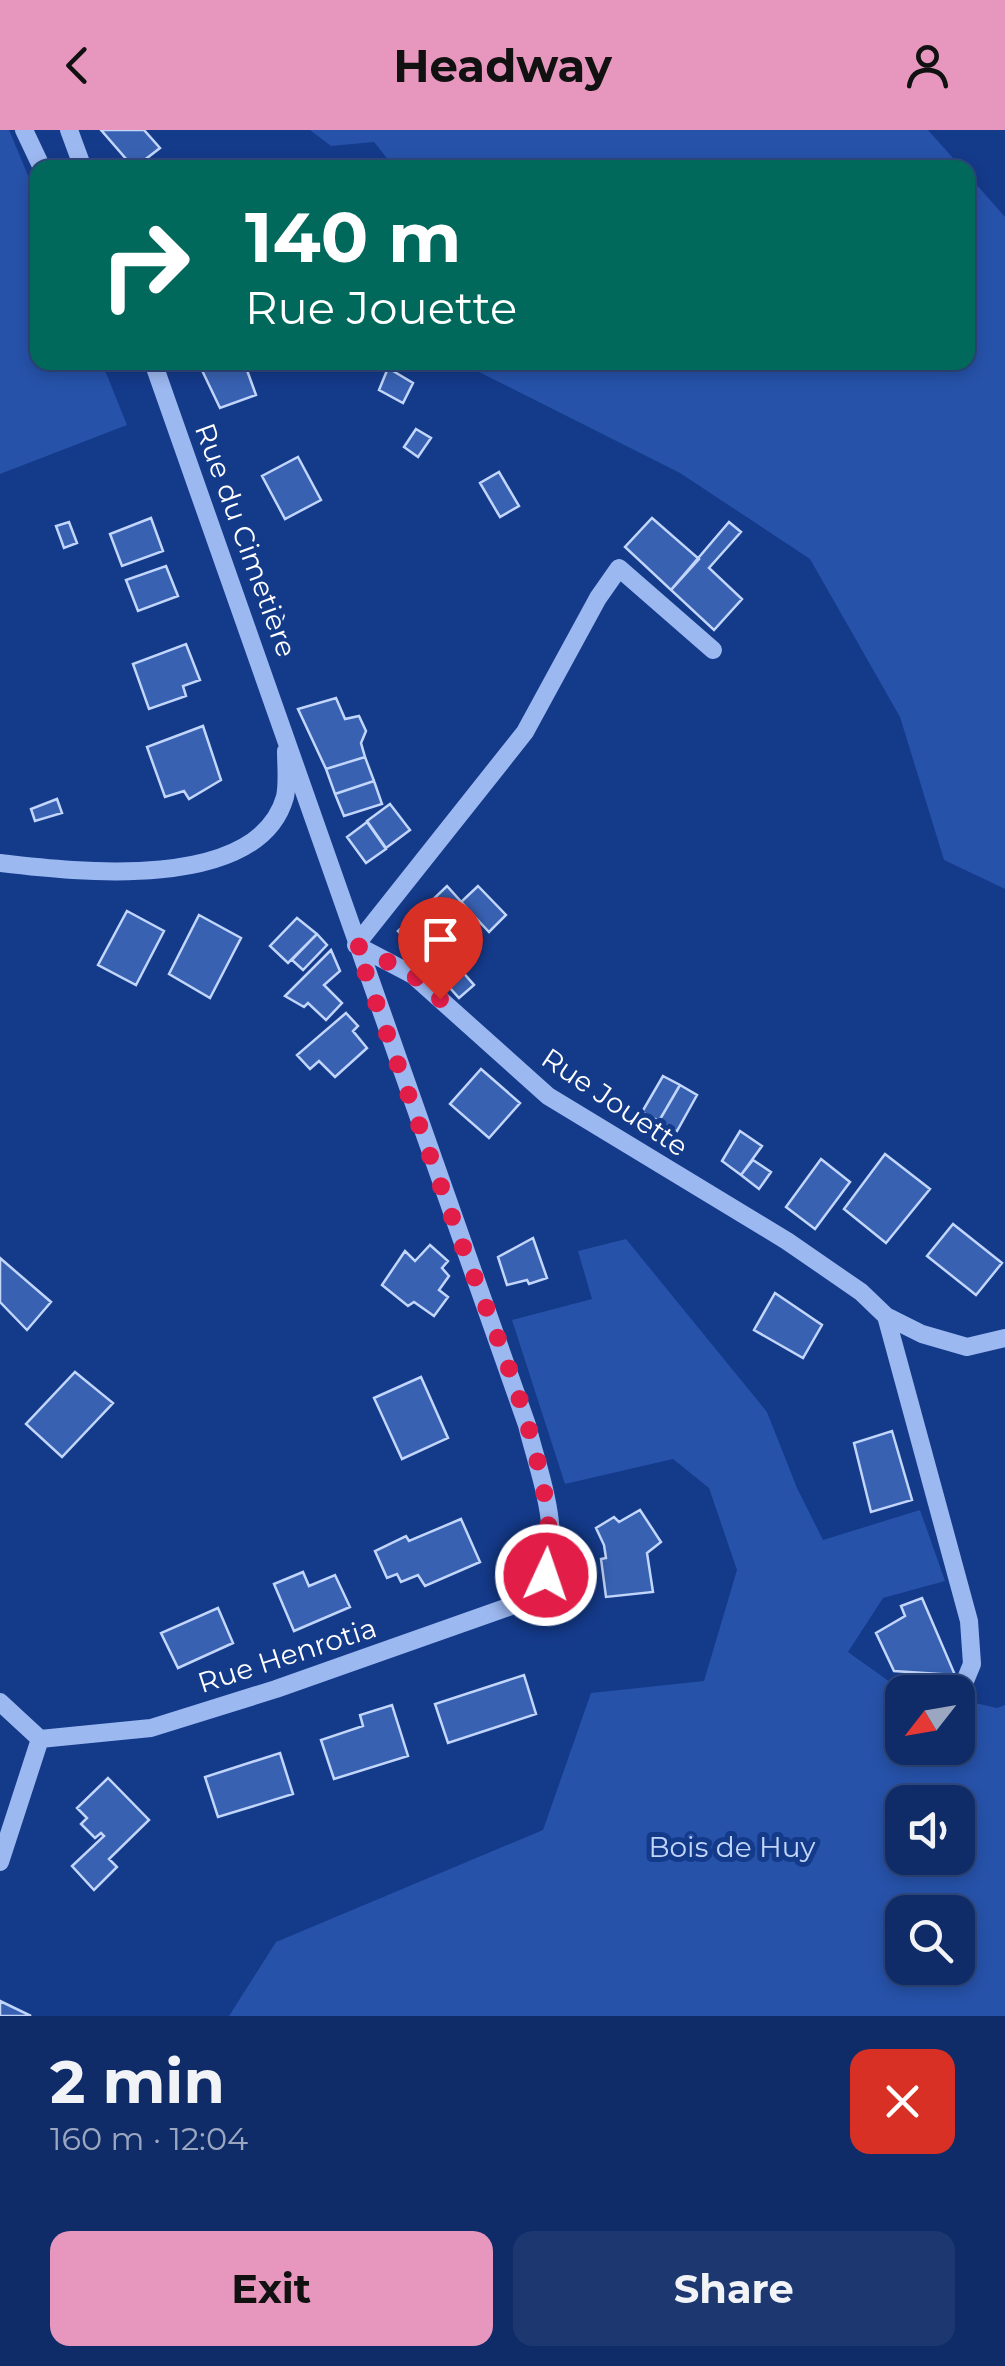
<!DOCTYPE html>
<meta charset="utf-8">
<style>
body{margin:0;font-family:Montserrat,sans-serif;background:#1d3871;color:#f1f3f6;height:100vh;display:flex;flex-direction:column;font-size:38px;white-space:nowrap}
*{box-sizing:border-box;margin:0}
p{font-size:32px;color:#9ba7c0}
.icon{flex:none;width:55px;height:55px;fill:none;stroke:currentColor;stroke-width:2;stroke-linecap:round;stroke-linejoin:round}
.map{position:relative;height:1886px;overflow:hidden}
.side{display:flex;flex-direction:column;background:#0f2c68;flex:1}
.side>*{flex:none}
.top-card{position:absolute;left:30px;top:30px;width:945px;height:210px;border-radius:20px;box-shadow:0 5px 15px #0003,0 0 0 2px #2f487c;background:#00695c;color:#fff;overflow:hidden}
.needle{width:65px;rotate:239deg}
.buttons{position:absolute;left:885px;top:1545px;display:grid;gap:20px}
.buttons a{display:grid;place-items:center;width:90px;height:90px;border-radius:20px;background:#0f2c68;box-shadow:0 5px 15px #0003,0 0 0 2px #2f487c;font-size:50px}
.pin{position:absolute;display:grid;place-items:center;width:85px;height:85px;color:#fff;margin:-102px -42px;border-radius:50% 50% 50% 0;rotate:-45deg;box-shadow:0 0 10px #0007}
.pin .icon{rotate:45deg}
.me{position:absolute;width:110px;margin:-55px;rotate:3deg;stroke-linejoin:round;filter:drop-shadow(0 0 8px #0008)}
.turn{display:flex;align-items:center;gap:35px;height:210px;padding:0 50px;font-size:45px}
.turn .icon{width:130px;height:130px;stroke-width:2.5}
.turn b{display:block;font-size:70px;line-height:85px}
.round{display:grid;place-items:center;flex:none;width:105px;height:105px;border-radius:20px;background:#1d3871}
.overview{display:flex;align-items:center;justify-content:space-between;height:170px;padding:0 50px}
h1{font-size:60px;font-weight:700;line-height:75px}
.primary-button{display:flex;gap:20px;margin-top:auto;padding:20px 50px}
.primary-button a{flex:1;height:115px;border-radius:20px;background:#e797bd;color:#111;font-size:40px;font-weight:700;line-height:115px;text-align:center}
.primary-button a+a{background:#1d3871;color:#f1f3f6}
header{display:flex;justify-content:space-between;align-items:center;height:130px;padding:0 50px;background:#e797bd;color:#111;font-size:45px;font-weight:700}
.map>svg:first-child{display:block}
.green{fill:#2652a9;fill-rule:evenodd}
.building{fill:#3861b2;stroke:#c2d6fb;stroke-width:2.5}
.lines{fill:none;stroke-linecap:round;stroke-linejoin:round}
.minor{stroke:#9cb8f0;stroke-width:18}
.route{stroke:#e11d48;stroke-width:18;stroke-dasharray:0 32.4}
.labels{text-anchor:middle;stroke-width:10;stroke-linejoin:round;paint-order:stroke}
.street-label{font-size:28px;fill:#fff;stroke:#143a8a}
.park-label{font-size:28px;fill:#c2d6fb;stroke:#143a8a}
</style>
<header><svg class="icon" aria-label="back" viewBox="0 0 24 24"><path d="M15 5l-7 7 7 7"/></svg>Headway<svg class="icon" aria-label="person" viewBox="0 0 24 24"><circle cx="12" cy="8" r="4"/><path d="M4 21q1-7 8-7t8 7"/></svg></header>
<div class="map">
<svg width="1005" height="1886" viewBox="0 0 1005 1886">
<rect width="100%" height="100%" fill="#143a8a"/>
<path class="green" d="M 0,0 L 9,0 L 37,67 L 38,232 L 102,233 L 127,295 L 0,344 Z
M 310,0 L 928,0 L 961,37 L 394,37 L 374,12 L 331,16 Z
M 968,45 L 1005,87 L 1005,759 L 944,730 L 900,587 L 810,429 L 680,343 L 461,233 L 968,232 Z
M 626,1109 L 767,1282 L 797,1358 L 823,1410 L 920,1380 L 945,1451 L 883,1468 L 848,1522 L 890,1552 L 932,1562 L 902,1562 L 902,1618 L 958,1618 L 958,1569 L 997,1578 L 1005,1575 L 1005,1886 L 229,1886 L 276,1812 L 543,1700 L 591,1563 L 704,1551 L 737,1440 L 709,1358 L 673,1329 L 565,1354 L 512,1190 L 592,1169 L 578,1121 ZM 902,1672 L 958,1672 L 958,1728 L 902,1728 ZM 902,1782 L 958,1782 L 958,1838 L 902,1838 Z"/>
<path class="building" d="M 101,0 L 144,0 L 160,18 L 134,38 Z
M 244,232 L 256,265 L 220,278 L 199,234 Z
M 388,238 L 413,253 L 403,273 L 379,260 Z
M 416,299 L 431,308 L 418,327 L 404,317 Z
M 298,327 L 321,370 L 285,389 L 262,346 Z
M 499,342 L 519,376 L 500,387 L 480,353 Z
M 151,388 L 163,421 L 122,436 L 110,404 Z
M 652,388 L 699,429 L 671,460 L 625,417 Z
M 69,392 L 77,413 L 64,418 L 56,396 Z
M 729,392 L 741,402 L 709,438 L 742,469 L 714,500 L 671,460 Z
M 166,436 L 178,466 L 138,481 L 126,450 Z
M 186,514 L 200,550 L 183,556 L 186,566 L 149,579 L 133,534 Z
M 336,568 L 345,589 L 359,586 L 366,601 L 361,613 L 365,627 L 326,639 L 298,579 Z
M 203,596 L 221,650 L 189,669 L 184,661 L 165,667 L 147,617 Z
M 365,627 L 374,651 L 335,664 L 326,639 Z
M 374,651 L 382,674 L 344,686 L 335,664 Z
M 57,669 L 62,683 L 35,691 L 31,679 Z
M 390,674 L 410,700 L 386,718 L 367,691 Z
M 367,692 L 386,719 L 366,733 L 347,707 Z
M 447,756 L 473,785 L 449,807 L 424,778 Z
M 478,756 L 506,785 L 489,802 L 461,772 Z
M 424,778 L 449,807 L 424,829 L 398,801 Z
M 127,781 L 164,801 L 136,855 L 98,835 Z
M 199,785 L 241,808 L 210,868 L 169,844 Z
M 297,788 L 317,804 L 288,833 L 270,816 Z
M 317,804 L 327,815 L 303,840 L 292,830 Z
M 439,815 L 474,855 L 459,868 L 424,829 Z
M 331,820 L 340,841 L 324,855 L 342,873 L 326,890 L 308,873 L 304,877 L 285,866 Z
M 346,883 L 358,896 L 353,901 L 367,918 L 335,947 L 319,931 L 310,939 L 297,925 Z
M 481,939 L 520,973 L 489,1008 L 450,974 Z
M 663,946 L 680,955 L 659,991 L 642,982 Z
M 680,955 L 697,965 L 677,1001 L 659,991 Z
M 740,1001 L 762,1016 L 741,1045 L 722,1031 Z
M 885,1024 L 930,1059 L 886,1113 L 844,1079 Z
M 821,1029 L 850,1052 L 815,1099 L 786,1077 Z
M 753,1030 L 771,1042 L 759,1059 L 741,1045 Z
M 953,1094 L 1002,1133 L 976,1165 L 927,1126 Z
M 533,1108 L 547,1148 L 529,1154 L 527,1150 L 507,1155 L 498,1127 Z
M 430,1115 L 448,1131 L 442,1138 L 449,1146 L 439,1160 L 448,1167 L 434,1186 L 414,1172 L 408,1176 L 382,1155 L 405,1121 L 415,1131 Z
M 0,1128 L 51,1172 L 27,1200 L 0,1172 Z
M 775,1163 L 822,1195 L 803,1228 L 754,1200 Z
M 75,1242 L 113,1273 L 62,1327 L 26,1294 Z
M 421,1247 L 448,1308 L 402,1329 L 374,1268 Z
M 892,1301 L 912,1370 L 871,1382 L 854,1313 Z
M 640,1380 L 661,1412 L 647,1423 L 653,1462 L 606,1467 L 601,1429 L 606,1428 L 604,1415 L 596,1398 L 614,1387 L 619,1392 Z
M 461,1389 L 480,1432 L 425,1456 L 418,1445 L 401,1452 L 397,1444 L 387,1448 L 375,1421 L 406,1406 L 409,1411 Z
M 303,1442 L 309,1456 L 335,1445 L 350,1477 L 294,1501 L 274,1454 Z
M 922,1468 L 955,1545 L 894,1541 L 876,1503 L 905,1486 L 901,1476 Z
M 218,1478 L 233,1513 L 178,1538 L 161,1503 Z
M 524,1545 L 536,1584 L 448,1613 L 435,1574 Z
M 392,1575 L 408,1626 L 334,1649 L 321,1610 L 363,1596 L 360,1585 Z
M 280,1623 L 293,1664 L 218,1687 L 205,1647 Z
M 108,1648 L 149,1690 L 109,1729 L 117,1737 L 94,1760 L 72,1736 L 104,1706 L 101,1703 L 95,1708 L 81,1694 L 87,1688 L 77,1678 Z
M 0,1871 L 31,1886 L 0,1886 Z"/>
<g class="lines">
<path class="minor" d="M 24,0 L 42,38
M 69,0 L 83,38
M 0,733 C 76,742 258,763 285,667 C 288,653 286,635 286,621
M 356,815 L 413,845 L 548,966 L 787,1111 L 861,1162 L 886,1186 L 922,1204 L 967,1217 L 1005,1208
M 356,815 L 525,602 L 598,468 L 619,438 L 713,520
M 886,1186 L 969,1491 L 972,1534 L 958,1568
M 0,1572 L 40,1609 L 151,1598 L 276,1559 L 514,1475 C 580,1443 540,1350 527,1295 L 153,232
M 0,1732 L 40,1609"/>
</g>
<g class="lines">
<path class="route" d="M 440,869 L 413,845 L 356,815 C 389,909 421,1002 455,1095 C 487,1187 565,1351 546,1445"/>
</g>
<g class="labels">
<g class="street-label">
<text transform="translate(246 410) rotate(70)" y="10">Rue du Cimetière</text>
<text transform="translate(615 972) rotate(34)" y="10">Rue Jouette</text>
<text transform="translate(287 1525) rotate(-18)" y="10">Rue Henrotia</text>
</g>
<g class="park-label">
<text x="732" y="1727">Bois de Huy</text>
</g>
</g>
</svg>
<div class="buttons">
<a><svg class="needle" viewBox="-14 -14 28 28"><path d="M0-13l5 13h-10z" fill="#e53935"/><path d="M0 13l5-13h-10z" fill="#9ba7c0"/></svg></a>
<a><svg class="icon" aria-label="sound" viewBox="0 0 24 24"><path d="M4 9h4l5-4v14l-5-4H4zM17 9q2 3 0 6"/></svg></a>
<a><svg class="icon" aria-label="search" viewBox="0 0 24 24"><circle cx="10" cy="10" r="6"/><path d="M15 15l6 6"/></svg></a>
</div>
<div class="pin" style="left:440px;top:869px;background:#d93025"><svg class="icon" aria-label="arrive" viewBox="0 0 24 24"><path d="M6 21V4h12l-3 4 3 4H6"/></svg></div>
<svg class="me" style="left:546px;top:1445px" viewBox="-20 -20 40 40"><circle r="17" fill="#e11d48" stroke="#fff" stroke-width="3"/><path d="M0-11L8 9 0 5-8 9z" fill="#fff"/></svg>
<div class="top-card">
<div class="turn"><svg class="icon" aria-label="right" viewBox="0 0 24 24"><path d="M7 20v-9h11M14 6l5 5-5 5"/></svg><div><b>140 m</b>Rue Jouette</div></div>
</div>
</div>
<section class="side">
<div class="overview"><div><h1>2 min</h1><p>160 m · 12:04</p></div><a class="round" style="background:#d93025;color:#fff"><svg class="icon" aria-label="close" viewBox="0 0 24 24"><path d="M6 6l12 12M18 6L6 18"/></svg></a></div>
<div class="primary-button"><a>Exit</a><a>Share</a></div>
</section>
